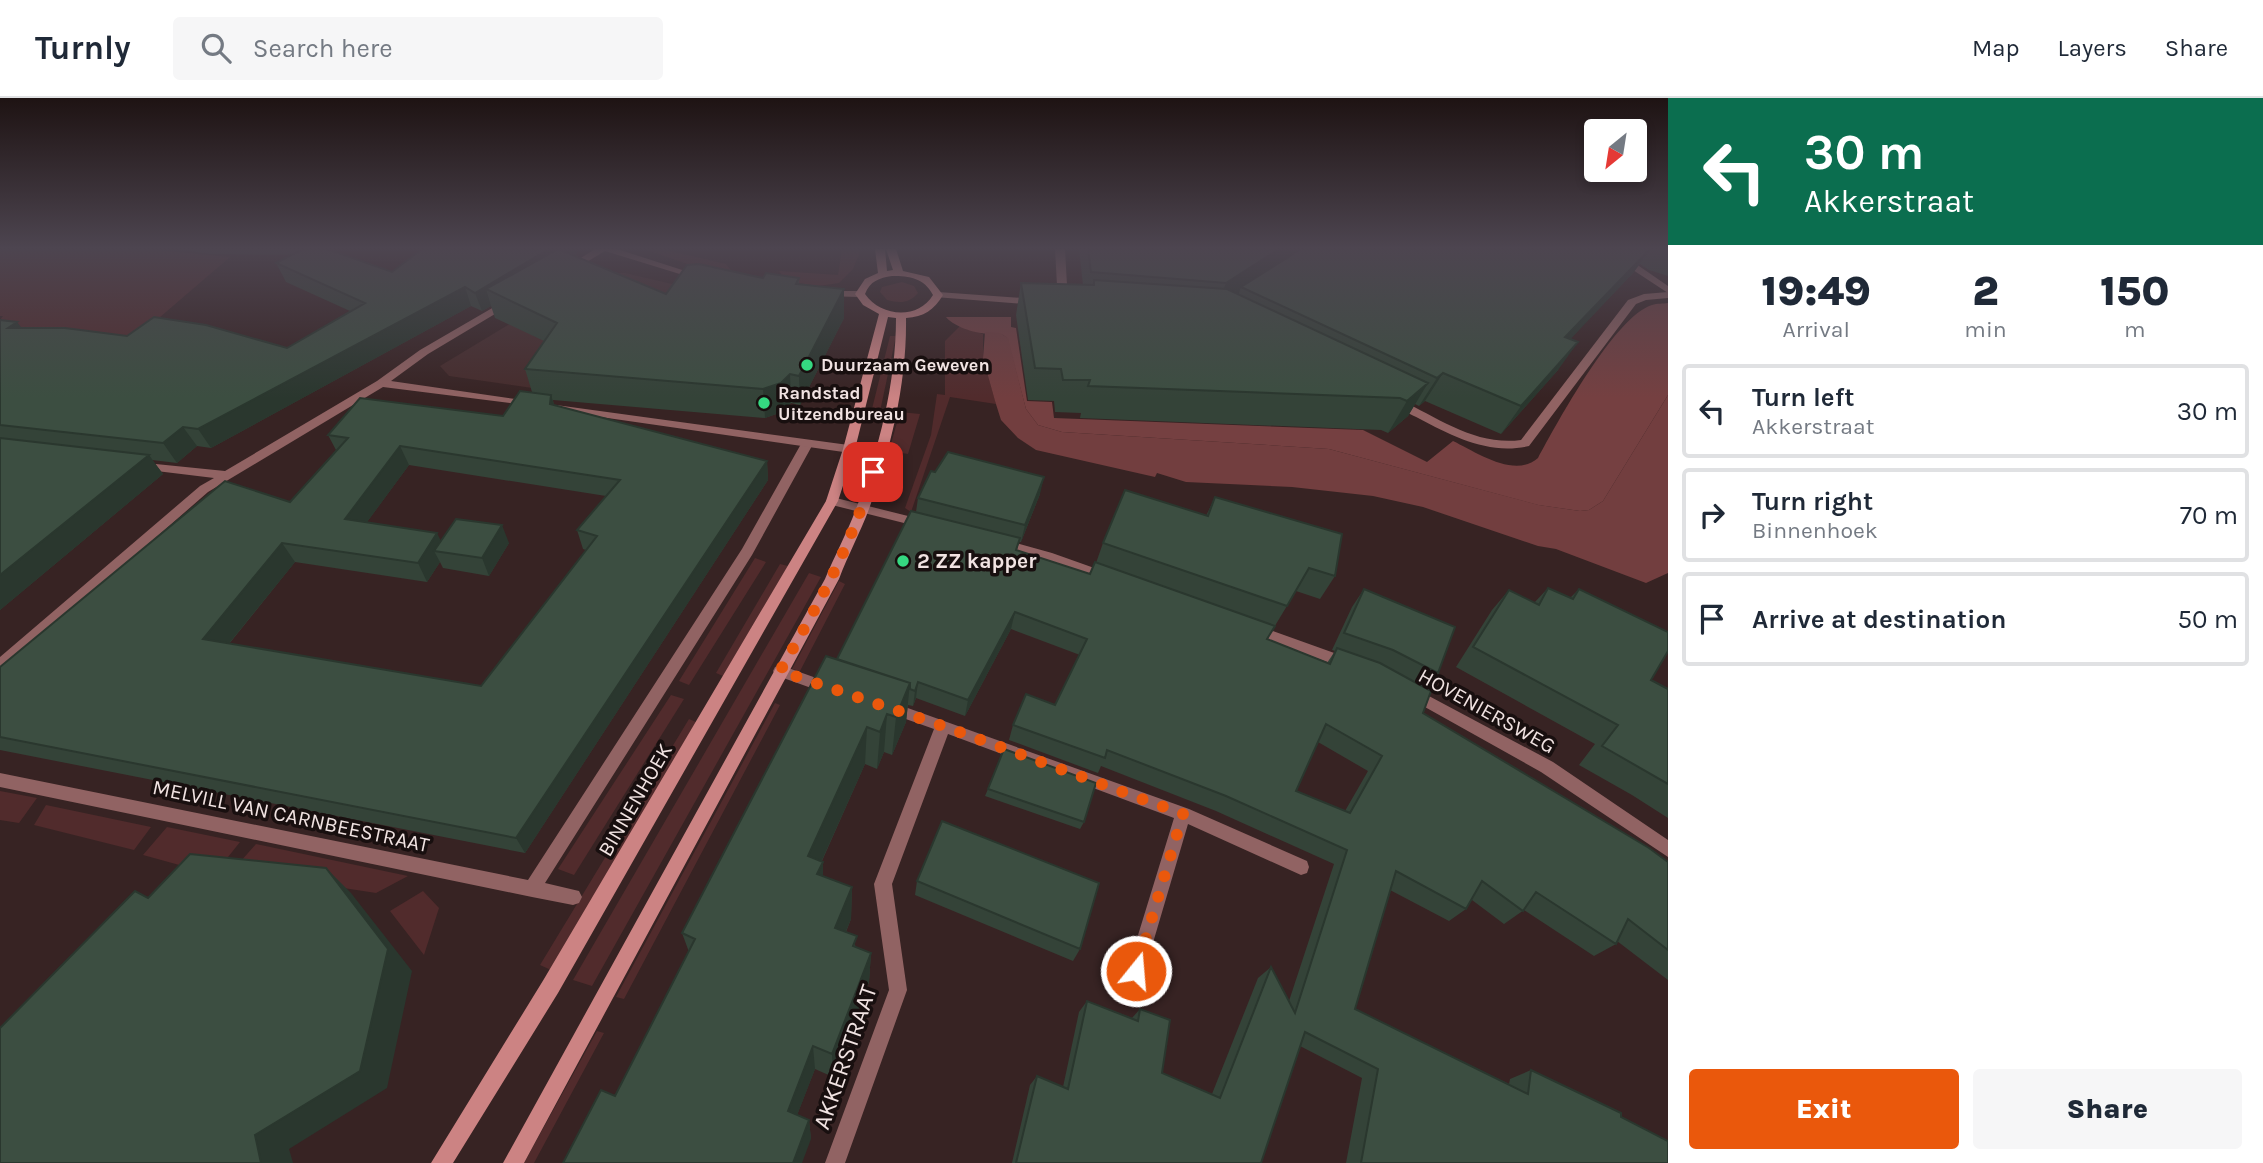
<!DOCTYPE html>
<style>
body{margin:0;font-family:Karla,sans-serif;background:#f6f6f7;color:#1f2937;height:100vh;display:flex;flex-direction:column;font-size:26px;white-space:nowrap}
*{box-sizing:border-box;margin:0}
p{font-size:23px;color:#747a83}
.icon{flex:none;width:38px;height:38px;fill:none;stroke:currentColor;stroke-width:2;stroke-linecap:round;stroke-linejoin:round}
.map{position:relative;flex:1;overflow:hidden}
.drawer{display:flex;flex-direction:column;background:#fff;width:595px}
.drawer>*{flex:none}
.banner{background:#0b6e4f;color:#fff;overflow:hidden}
.needle{width:46px;rotate:210deg}
.controls{position:absolute;left:1584px;top:21px;display:grid;gap:14px}
.controls a{display:grid;place-items:center;width:63px;height:63px;border-radius:7px;background:#fff;box-shadow:0 4px 10px #0003;font-size:35px}
.pin{position:absolute;display:grid;place-items:center;width:60px;height:60px;color:#fff;margin:-30px;border-radius:14px;box-shadow:0 4px 10px #0006}
.me{position:absolute;width:77px;margin:-38px;rotate:17deg;stroke-linejoin:round;filter:drop-shadow(0 0 5px #0008)}
.turn{display:flex;align-items:center;gap:24px;height:147px;padding:0 21px;font-size:32px}
.turn .icon{width:91px;height:91px;stroke-width:2.5}
.turn b{display:block;font-size:49px;line-height:60px}
.eta{display:flex;justify-content:space-evenly;align-items:center;height:119px;text-align:center}
.eta b{font-size:42px;font-weight:800;line-height:49px}
.button{display:flex;gap:14px;margin-top:auto;padding:14px 21px}
.button a{flex:1;height:80px;border-radius:7px;background:#ea580c;color:#fff;font-size:28px;font-weight:800;line-height:80px;text-align:center}
.button a+a{background:#f6f6f7;color:#1f2937}
ul{padding:0;list-style:none}
li{display:flex;align-items:center;gap:21px;height:94px;margin:0 14px 10px;padding:0 7px;border:4px solid #e0e1e3;border-radius:7px}
li div{flex:1}
li b{display:block;font-size:26px}
li em{font-style:normal}
header{display:flex;align-items:center;gap:42px;box-sizing:border-box;height:98px;padding:0 35px;background:#fff;border-bottom:2px solid #e0e1e3}
header strong{font-size:33px}
nav{display:flex;gap:38px;margin-inline-start:auto;font-size:24px}
.search{width:490px;height:63px;background:#f6f6f7;display:flex;align-items:center;gap:18px;box-sizing:border-box;padding:0 24px;border-radius:7px;color:#747a83;font-size:26px}
main{display:flex;flex:1;min-height:0}
.map>svg:first-child{display:block}
.built{fill:#462c2c}
.green{fill:#512b2c}
.forest{fill:#754041}
.water{fill:#723e3f}
.lines{fill:none;stroke-linecap:round;stroke-linejoin:round}
.pedestrian{fill:#916363;fill-rule:evenodd}
.minor{fill:#916363;fill-rule:evenodd}
.secondary{fill:#cc8383;fill-rule:evenodd}
.wall{fill:#344338;fill-rule:evenodd}
.shaded-wall{fill:#2a372e}
.building{fill:#3c4e41;stroke:#2a372e;stroke-width:2;fill-rule:evenodd}
.route{stroke:#ea580c;stroke-width:12;stroke-dasharray:0 21.6}
.poi-dot{fill:#35d881;stroke:#180f0f;stroke-width:2.5}
.labels{text-anchor:middle;stroke-width:7;stroke-linejoin:round;paint-order:stroke}
.far-poi-label{font-size:18px;font-weight:bold;fill:#f1e3e2;stroke:#180f0f;text-anchor:start}
.poi-label{font-size:21px;font-weight:bold;fill:#f1e3e2;stroke:#180f0f;text-anchor:start}
.street-label{font-size:21px;fill:#f1e3e2;stroke:#180f0f}
.near-street-label{font-size:24px;fill:#f1e3e2;stroke:#180f0f}
</style>
<header>
<strong>Turnly</strong>
<div class="search"><svg class="icon" aria-label="search" viewBox="0 0 24 24"><circle cx="10" cy="10" r="6"/><path d="M15 15l6 6"/></svg>Search here</div>
<nav><a>Map</a><a>Layers</a><a>Share</a></nav>
</header>
<main>
<div class="map">
<svg width="1668" height="1065" viewBox="0 0 1668 1065">
<rect width="100%" height="100%" fill="#372323"/>
<path class="built" d="M 594,175 L 625,175 L 702,193 L 630,304 L 449,278 L 440,268 Z"/>
<path class="green" d="M 0,151 L 147,151 L 230,159 L 124,250 L 0,233 L 0,222 L 3,218 L 0,218 Z
M 644,151 L 662,151 L 726,166 L 733,175 L 728,180 Z
M 842,151 L 860,151 L 860,154 L 853,171 L 839,185 L 818,188 L 786,183 L 779,173 L 838,177 Z
M 902,184 L 914,188 L 918,195 C 909,206 899,205 887,202 L 880,194 L 882,189 Z
M 960,228 L 983,236 L 983,260 L 996,306 L 950,299 L 911,414 L 905,410 L 931,337 L 937,296 L 945,297 L 945,243 Z
M 890,238 L 896,238 L 878,323 L 869,323 Z
M 900,314 L 920,316 L 908,356 L 889,353 Z
M 755,460 L 766,464 L 689,587 L 679,583 Z
M 780,466 L 788,468 L 723,578 L 716,575 Z
M 809,475 L 821,479 L 592,888 L 573,882 Z
M 839,483 L 845,486 L 800,573 L 792,571 Z
M 671,597 L 684,601 L 574,777 L 558,771 Z
M 775,605 L 780,607 L 624,901 L 616,899 Z
M 689,621 L 696,624 L 551,872 L 540,867 Z
M 0,693 L 37,700 L 19,725 L 0,722 Z
M 46,707 L 151,729 L 134,752 L 34,727 Z
M 167,729 L 240,744 L 193,803 L 183,768 L 143,757 Z
M 256,746 L 408,778 L 376,795 L 232,773 Z
M 423,793 L 439,810 L 424,857 L 390,813 Z
M 597,933 L 604,935 L 534,1065 L 524,1065 Z"/>
<path class="forest" d="M 1668,205 L 1668,297 L 1603,403 L 1589,412 L 1580,413 L 1538,407 L 1329,351 L 1062,334 L 1038,327 L 1026,311 L 1007,240 C 998,232 991,237 981,235 C 971,234 952,227 946,219 L 1011,219 L 1011,229 L 1016,230 L 1027,303 L 1052,304 L 1054,320 L 1363,332 L 1427,364 L 1453,343 C 1476,354 1515,381 1538,360 C 1557,325 1615,218 1652,207 C 1657,205 1663,206 1668,205 Z"/>
<path class="water" d="M 985,234 L 1000,235 L 1008,240 L 1026,311 L 1038,327 L 1062,334 L 1329,351 L 1539,407 L 1580,413 L 1589,412 L 1603,403 L 1668,297 L 1668,475 L 1646,485 L 1556,451 L 1538,448 L 1423,409 L 1373,398 L 1292,389 L 1186,384 L 1157,375 L 1155,379 L 1036,352 L 1018,340 L 1001,322 L 995,303 L 983,260 Z"/>
<g class="lines">
<path class="pedestrian" d="M 1618,162 L 1639,168 L 1668,188 L 1668,195 L 1633,172 L 1615,167 L 1613,165 Z
M 807,342 L 813,346 L 752,457 L 545,785 L 579,793 L 582,799 L 579,805 L 573,807 L 532,799 L 0,689 L 0,675 L 528,782 L 742,451 L 801,346 Z"/>
<path class="minor" d="M 595,151 L 617,151 L 704,179 L 696,181 L 605,153 L 570,174 L 562,172 Z
M 1055,151 L 1065,151 L 1068,205 L 1063,208 L 1058,205 Z
M 826,193 L 860,193 L 865,196 L 860,199 L 823,198 L 823,194 Z
M 938,194 L 1037,201 L 1042,204 L 1037,207 L 935,199 L 935,195 Z
M 1668,194 L 1668,200 L 1646,202 L 1636,206 L 1529,348 C 1489,357 1454,339 1420,321 C 1410,316 1399,311 1391,304 L 1393,302 L 1401,302 C 1439,321 1477,348 1521,342 L 1628,202 L 1644,196 Z
M 506,202 L 515,204 L 428,256 L 391,283 L 529,303 L 533,304 L 533,308 L 383,289 L 208,394 L 5,571 L 0,573 L 0,559 L 200,388 L 214,380 L 140,371 L 134,367 L 136,364 L 225,373 L 377,283 L 420,252 Z
M 556,307 L 878,351 L 884,355 L 878,359 L 552,312 L 552,308 Z
M 832,399 L 924,422 L 930,426 L 924,430 L 828,406 L 826,403 L 828,400 Z
M 1002,441 L 1052,455 L 1114,477 L 1116,480 L 1109,485 L 1044,462 L 997,449 L 996,446 L 997,443 Z
M 1253,526 L 1351,561 L 1353,565 L 1351,569 L 1346,571 L 1248,535 L 1246,531 L 1248,527 Z
M 780,567 L 833,586 L 835,590 L 833,594 L 828,596 L 775,577 L 773,573 L 775,569 Z
M 1412,589 L 1553,664 L 1668,742 L 1668,759 L 1541,674 L 1407,599 L 1405,595 L 1407,591 Z
M 891,604 L 1189,711 L 1307,763 L 1309,769 L 1307,775 L 1301,777 L 1188,726 L 1137,899 L 1135,906 L 1128,908 L 1121,906 L 1119,899 L 1174,720 L 948,636 L 892,786 L 907,892 L 845,1065 L 825,1065 L 889,892 L 874,786 L 934,631 L 886,614 L 884,610 L 886,606 Z"/>
<path class="secondary" d="M 875,151 L 885,151 L 887,173 L 893,172 L 886,151 L 896,151 L 903,173 L 929,179 L 943,197 C 934,212 924,219 906,220 C 907,284 891,351 869,411 C 860,435 848,457 839,481 L 524,1065 L 503,1065 L 825,481 C 835,457 847,435 856,411 C 879,351 896,285 896,220 L 888,219 L 855,351 L 838,403 L 558,895 L 453,1065 L 431,1065 L 544,881 L 826,403 L 843,351 L 879,216 L 863,207 L 855,196 L 865,181 L 878,175 ZM 892,178 C 910,178 924,180 933,197 C 918,222 881,219 865,196 C 870,183 879,180 892,178 Z"/>
</g>
<path class="wall" d="M 177,151 L 330,151 L 329,152 L 392,174 L 422,151 L 577,151 L 577,155 L 574,158 L 666,196 L 763,180 L 799,180 L 799,186 L 844,191 L 844,220 L 800,307 L 791,305 L 782,314 L 765,320 L 553,302 L 554,308 L 767,363 L 768,382 L 525,755 L 0,652 L 0,569 L 290,404 L 336,352 L 328,337 L 503,318 L 532,294 L 525,271 L 544,243 L 495,220 L 491,208 L 482,213 L 471,208 L 211,350 L 197,348 L 177,365 L 152,362 L 163,376 L 0,512 L 0,222 L 21,230 L 287,250 L 350,213 L 286,184 L 276,165 L 292,157 L 210,156 ZM 409,367 L 606,398 L 577,432 L 583,451 L 586,452 L 481,588 L 229,546 L 295,464 L 427,484 L 440,464 L 443,470 L 489,478 L 509,445 L 441,443 L 367,424 Z
M 1079,151 L 1668,151 L 1668,178 L 1649,172 L 1640,166 L 1633,175 L 1570,241 L 1558,272 L 1501,336 L 1425,303 L 1419,308 L 1415,306 L 1408,318 L 1388,335 L 1381,332 L 1080,320 L 1081,315 L 1055,314 L 1054,303 L 1028,302 L 1016,217 L 1021,185 L 1083,187 Z
M 1040,396 L 1021,444 L 1019,444 L 1017,452 L 1090,476 L 1096,465 L 1103,445 L 1206,418 L 1215,399 L 1335,478 L 1320,501 L 1296,493 L 1267,541 L 1327,565 L 1335,553 L 1332,552 L 1352,509 L 1364,491 L 1438,575 L 1425,589 L 1423,615 L 1668,764 L 1668,882 L 1617,843 L 1616,846 L 1594,858 L 1524,812 L 1504,826 L 1472,802 L 1466,811 L 1449,823 L 1390,792 L 1355,911 L 1509,986 L 1510,981 L 1531,972 L 1621,1019 L 1668,1065 L 1346,1065 L 1362,980 L 1300,948 L 1261,1065 L 1012,1065 L 1030,987 L 1037,978 L 1063,989 L 1079,914 L 1087,903 L 1132,920 L 1140,911 L 1162,975 L 1212,996 L 1258,880 L 1271,869 L 1289,903 L 1334,766 L 1216,713 L 1101,668 L 1098,675 L 1009,642 L 1013,627 L 1055,607 L 1080,557 L 1011,531 L 965,618 L 916,600 L 913,608 L 908,607 L 906,624 L 892,657 L 884,654 L 877,671 L 865,666 L 822,763 L 823,764 L 823,778 L 852,789 L 851,821 L 846,834 L 857,850 L 871,855 L 869,884 L 833,979 L 815,971 L 797,1017 L 809,1022 L 811,1041 L 615,998 L 689,854 L 682,835 L 837,561 L 916,414 L 918,400 ZM 1318,644 L 1368,673 L 1345,713 L 1296,693 Z
M 1548,490 L 1570,500 L 1579,491 L 1651,582 L 1668,591 L 1668,720 L 1632,697 L 1579,667 L 1595,646 L 1456,569 L 1492,512 L 1509,492 L 1534,505 Z
M 988,691 L 1084,724 L 1080,731 L 985,698 Z
M 917,783 L 1080,851 L 1073,863 L 915,797 Z"/>
<path class="shaded-wall" d="M 549,151 L 577,151 L 577,155 L 504,200 L 486,191 L 491,208 L 482,213 L 475,195 Z
M 1279,151 L 1311,151 L 1241,189 L 1238,198 L 1216,212 L 1226,185 Z
M 1650,151 L 1633,175 L 1546,267 L 1565,239 Z
M 465,189 L 471,208 L 211,350 L 198,331 Z
M 844,191 L 844,220 L 800,307 L 799,278 Z
M 17,224 L 32,243 L 8,230 Z
M 1578,244 L 1558,272 L 1501,336 L 1521,308 Z
M 1443,275 L 1425,303 L 1419,308 L 1437,280 Z
M 790,276 L 791,305 L 782,314 L 765,320 L 763,291 Z
M 1428,285 L 1408,318 L 1388,335 L 1407,303 Z
M 551,297 L 557,316 L 550,306 Z
M 183,329 L 197,348 L 177,365 L 163,345 Z
M 400,348 L 409,367 L 356,439 L 345,421 Z
M 149,357 L 163,376 L 0,512 L 0,477 Z
M 767,363 L 768,382 L 525,755 L 516,740 Z
M 1044,379 L 1040,396 L 1021,444 L 1025,427 Z
M 502,427 L 509,445 L 489,478 L 482,460 Z
M 437,435 L 446,453 L 434,453 L 440,464 L 427,484 L 418,465 Z
M 282,445 L 295,464 L 218,559 L 203,541 Z
M 1015,514 L 1011,531 L 965,618 L 968,602 Z
M 918,584 L 916,600 L 913,608 L 915,593 Z
M 910,585 L 906,624 L 892,657 L 896,619 Z
M 887,616 L 884,654 L 877,671 L 880,634 Z
M 867,629 L 865,666 L 809,791 L 808,758 Z
M 823,764 L 823,796 L 817,776 Z
M 326,770 L 351,795 L 412,873 L 387,990 L 289,1051 L 293,1065 L 261,1065 L 255,1037 Z
M 852,789 L 851,821 L 835,859 L 835,830 Z
M 871,855 L 869,884 L 833,979 L 832,956 Z
M 813,948 L 815,971 L 791,1033 L 788,1013 Z
M 809,1022 L 811,1041 L 802,1065 L 793,1065 Z"/>
<path class="building" d="M 303,151 L 327,151 L 392,174 L 422,151 L 549,151 L 475,195 L 465,189 L 198,331 L 183,329 L 163,345 L 0,327 L 0,222 L 17,224 L 8,230 L 65,230 L 127,238 L 154,219 L 206,227 L 287,250 L 365,205 L 276,165 Z
M 558,151 L 666,196 L 687,167 L 699,166 L 763,180 L 766,175 L 799,180 L 796,186 L 844,191 L 799,278 L 790,276 L 781,285 L 763,291 L 525,271 L 557,225 L 486,191 Z
M 1088,151 L 1279,151 L 1226,185 L 1091,174 Z
M 1301,151 L 1650,151 L 1565,239 L 1578,244 L 1521,308 L 1443,275 L 1437,280 L 1241,189 Z
M 1094,182 L 1227,191 L 1428,285 L 1407,303 L 1400,300 L 1088,288 L 1090,282 L 1063,282 L 1061,271 L 1035,270 L 1021,185 L 1094,187 Z
M 520,293 L 551,297 L 550,306 L 767,363 L 516,740 L 0,639 L 0,569 L 225,383 L 290,404 L 348,340 L 328,337 L 360,300 L 503,318 ZM 400,348 L 620,382 L 577,432 L 597,438 L 481,588 L 203,541 L 282,445 L 418,465 L 437,435 L 345,421 Z
M 0,340 L 149,357 L 0,477 Z
M 948,354 L 1044,379 L 1025,427 L 918,400 L 931,373 L 935,374 Z
M 1125,392 L 1208,418 L 1215,399 L 1342,436 L 1335,478 L 1309,470 L 1287,508 L 1103,445 Z
M 911,413 L 1020,440 L 1016,452 L 1090,476 L 1095,464 L 1275,528 L 1267,541 L 1330,566 L 1337,550 L 1380,565 L 1431,593 L 1423,615 L 1649,750 L 1668,764 L 1668,852 L 1628,821 L 1616,846 L 1536,794 L 1523,813 L 1482,783 L 1466,811 L 1396,773 L 1355,911 L 1528,996 L 1531,972 L 1621,1015 L 1621,1019 L 1668,1043 L 1668,1065 L 1361,1065 L 1378,971 L 1305,934 L 1261,1065 L 1016,1065 L 1037,978 L 1068,991 L 1087,903 L 1138,923 L 1140,911 L 1170,922 L 1162,975 L 1220,1000 L 1271,869 L 1295,915 L 1347,752 L 1226,698 L 1107,652 L 1105,660 L 1013,627 L 1026,596 L 1055,607 L 1087,541 L 1015,514 L 968,602 L 918,584 L 915,593 L 910,591 L 910,585 L 837,561 ZM 1326,626 L 1382,658 L 1350,715 L 1296,693 Z
M 456,421 L 502,427 L 482,460 L 434,453 Z
M 1548,490 L 1573,501 L 1579,491 L 1668,534 L 1668,553 L 1651,582 L 1668,591 L 1668,686 L 1602,648 L 1618,627 L 1473,549 L 1509,492 L 1539,507 Z
M 1364,491 L 1455,529 L 1438,575 L 1393,552 L 1344,535 Z
M 826,558 L 910,585 L 896,619 L 887,616 L 880,634 L 867,629 L 808,758 L 823,764 L 817,776 L 852,789 L 835,830 L 857,838 L 853,848 L 871,855 L 832,956 L 813,948 L 788,1013 L 809,1022 L 793,1065 L 563,1065 L 601,992 L 615,998 L 695,841 L 682,835 Z
M 1004,651 L 1096,685 L 1084,724 L 988,691 Z
M 942,723 L 1099,785 L 1080,851 L 917,783 Z
M 190,756 L 326,770 L 388,851 L 360,973 L 255,1037 L 261,1065 L 0,1065 L 0,930 L 135,793 L 148,800 Z"/>
<linearGradient id="sky" x2="0" y2="1"><stop stop-color="#1e1313"/><stop offset="0.5" stop-color="#4d4550"/><stop offset="1" stop-color="#4d4550" stop-opacity="0"/></linearGradient>
<rect width="1668" height="300" fill="url(#sky)"/>
<g class="lines">
<path class="route" d="M 873,374 C 853,445 817,509 780,573 L 943,628 L 1183,716 L 1136,873"/>
</g>
<g class="poi-dot">
<circle cx="807" cy="267" r="7"/>
<circle cx="764" cy="305" r="7"/>
<circle cx="903" cy="463" r="7"/>
</g>
<g class="labels">
<g class="far-poi-label">
<text x="821" y="273">Duurzaam Geweven</text>
<text x="778" y="301">Randstad<tspan x="778" dy="21">Uitzendbureau</tspan></text>
</g>
<g class="poi-label">
<text x="917" y="470">2 ZZ kapper</text>
</g>
<g class="street-label">
<text transform="translate(1487 613) rotate(29)" y="7">HOVENIERSWEG</text>
<text transform="translate(635 702) rotate(-60)" y="7">BINNENHOEK</text>
<text transform="translate(291 718) rotate(12)" y="7">MELVILL VAN CARNBEESTRAAT</text>
</g>
<g class="near-street-label">
<text transform="translate(845 959) rotate(-71)" y="8">AKKERSTRAAT</text>
</g>
</g>
</svg>
<div class="controls">
<a><svg class="needle" viewBox="-14 -14 28 28"><path d="M0-13l5 13h-10z" fill="#e53935"/><path d="M0 13l5-13h-10z" fill="#747a83"/></svg></a>
</div>
<div class="pin" style="left:873px;top:374px;background:#d93025"><svg class="icon" aria-label="arrive" viewBox="0 0 24 24"><path d="M6 21V4h12l-3 4 3 4H6"/></svg></div>
<svg class="me" style="left:1136px;top:873px" viewBox="-20 -20 40 40"><circle r="17" fill="#ea580c" stroke="#fff" stroke-width="3"/><path d="M0-11L8 9 0 5-8 9z" fill="#fff"/></svg>
</div>
<section class="drawer">
<div class="banner">
<div class="turn"><svg class="icon" aria-label="left" viewBox="0 0 24 24"><path d="M17 20v-9H6M10 6l-5 5 5 5"/></svg><div><b>30 m</b>Akkerstraat</div></div>
</div>
<div class="eta">
<div><b>19:49</b><p>Arrival</p></div>
<div><b>2</b><p>min</p></div>
<div><b>150</b><p>m</p></div>
</div>
<ul>
<li><svg class="icon" aria-label="left" viewBox="0 0 24 24"><path d="M17 20v-9H6M10 6l-5 5 5 5"/></svg><div><b>Turn left</b><p>Akkerstraat</p></div><em>30 m</em></li>
<li><svg class="icon" aria-label="right" viewBox="0 0 24 24"><path d="M7 20v-9h11M14 6l5 5-5 5"/></svg><div><b>Turn right</b><p>Binnenhoek</p></div><em>70 m</em></li>
<li><svg class="icon" aria-label="arrive" viewBox="0 0 24 24"><path d="M6 21V4h12l-3 4 3 4H6"/></svg><div><b>Arrive at destination</b></div><em>50 m</em></li>
</ul>
<div class="button"><a>Exit</a><a>Share</a></div>
</section>
</main>
